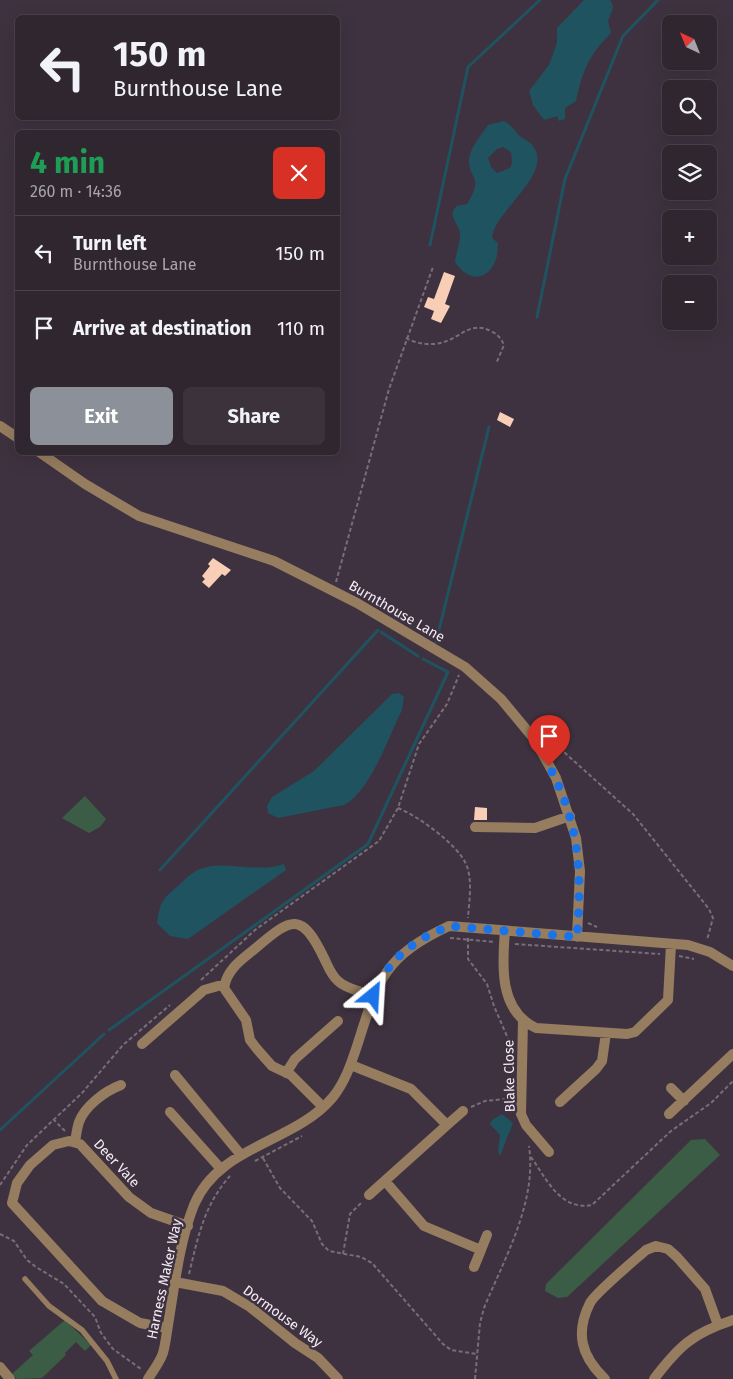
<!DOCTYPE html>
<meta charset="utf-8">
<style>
body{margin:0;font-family:"Fira Sans",sans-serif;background:#3b323c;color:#f1f3f6;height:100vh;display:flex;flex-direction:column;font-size:19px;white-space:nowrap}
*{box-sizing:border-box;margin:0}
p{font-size:16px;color:#a7a5ab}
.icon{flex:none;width:28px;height:28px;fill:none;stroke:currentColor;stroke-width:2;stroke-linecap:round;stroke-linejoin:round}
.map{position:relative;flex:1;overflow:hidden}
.panel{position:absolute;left:15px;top:130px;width:325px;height:325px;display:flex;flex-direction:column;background:#2f2630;border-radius:8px;box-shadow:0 5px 20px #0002,0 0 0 1px #4a434c}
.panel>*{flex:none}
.hud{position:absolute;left:15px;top:15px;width:325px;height:105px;border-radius:8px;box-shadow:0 5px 20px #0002,0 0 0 1px #4a434c;background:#2f2630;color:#f1f3f6;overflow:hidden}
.needle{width:32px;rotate:317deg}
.fabs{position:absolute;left:662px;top:15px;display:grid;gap:10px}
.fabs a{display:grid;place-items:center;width:55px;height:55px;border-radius:8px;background:#2f2630;box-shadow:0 5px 20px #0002,0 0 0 1px #4a434c;font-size:25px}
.pin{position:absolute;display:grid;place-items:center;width:42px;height:42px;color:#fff;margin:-51px -21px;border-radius:50% 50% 50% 0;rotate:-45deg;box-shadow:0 0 5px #0007}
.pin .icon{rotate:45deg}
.me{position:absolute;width:55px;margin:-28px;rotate:27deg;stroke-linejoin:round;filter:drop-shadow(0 0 4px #0008)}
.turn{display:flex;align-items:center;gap:18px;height:105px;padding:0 15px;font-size:22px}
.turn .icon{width:65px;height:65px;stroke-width:2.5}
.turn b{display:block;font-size:35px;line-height:42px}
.round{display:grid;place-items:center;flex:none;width:52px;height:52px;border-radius:8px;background:#3b323c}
.head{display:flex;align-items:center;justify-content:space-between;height:85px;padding:0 15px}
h1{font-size:30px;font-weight:700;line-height:38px;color:#1e9e55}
.cta{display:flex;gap:10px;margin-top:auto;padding:10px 15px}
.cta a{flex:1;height:58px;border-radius:8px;background:#8c9099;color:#fff;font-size:20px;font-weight:700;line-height:58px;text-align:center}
.cta a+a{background:#3b323c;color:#f1f3f6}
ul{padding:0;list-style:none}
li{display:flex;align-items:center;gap:15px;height:75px;padding:0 15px;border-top:1px solid #4a434c}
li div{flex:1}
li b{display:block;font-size:19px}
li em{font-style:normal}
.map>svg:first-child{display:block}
.green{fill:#3c5d45}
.water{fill:#1f535f;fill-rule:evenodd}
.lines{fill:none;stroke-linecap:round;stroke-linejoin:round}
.stream{stroke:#1f535f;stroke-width:3}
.building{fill:#f9ceb7}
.path{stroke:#786d79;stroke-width:2;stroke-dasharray:4 2.5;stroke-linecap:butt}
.service{stroke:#967d5f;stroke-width:5.5}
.minor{stroke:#967d5f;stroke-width:10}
.route{stroke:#1a73e8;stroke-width:9;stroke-dasharray:0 16.2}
.labels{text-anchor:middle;stroke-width:5;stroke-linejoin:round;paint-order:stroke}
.street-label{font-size:14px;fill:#f4ecf5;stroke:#3f3240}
</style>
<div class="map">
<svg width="733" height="1379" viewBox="0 0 733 1379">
<rect width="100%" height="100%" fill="#3f3240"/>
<path class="green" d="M 85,796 L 106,819 L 100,827 L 89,833 L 62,818 Z
M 705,1139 L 720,1155 L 567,1297 L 558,1298 L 545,1291 L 546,1284 L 691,1140 Z
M 65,1320 L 91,1345 L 85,1351 L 76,1342 L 65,1353 L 66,1355 L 42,1378 L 17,1379 L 12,1374 L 33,1355 L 29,1351 Z"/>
<path class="water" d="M 584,0 L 610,0 L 612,3 L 613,8 L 608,21 L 611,33 C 588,56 583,70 576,101 L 565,108 L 565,119 L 559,121 L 557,116 L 544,120 L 533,105 L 529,91 L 549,65 L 557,43 L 557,28 Z
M 504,121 C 512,125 514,131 521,137 C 524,139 530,142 533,146 C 554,174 494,211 492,238 L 498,243 C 497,248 498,254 496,259 C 488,282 468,282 455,262 C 456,253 460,244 460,235 C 461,224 445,216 457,206 L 467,204 C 485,174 468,181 469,159 C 470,148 482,134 488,125 ZM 503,147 L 511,152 L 512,163 L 510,168 L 497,173 L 491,167 L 488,158 L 497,149 Z
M 399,693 L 404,697 L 402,710 C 389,736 370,792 344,805 L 278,818 L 268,813 L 267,806 L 272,797 L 314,771 L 392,694 Z
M 284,864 L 286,870 L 188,939 L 170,936 L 157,923 C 160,902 162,899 179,885 C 185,880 192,872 200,869 C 223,859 257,874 284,864 Z
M 502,1114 L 513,1123 L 500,1156 L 498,1152 L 500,1135 L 490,1124 L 492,1120 Z"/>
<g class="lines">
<path class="stream" d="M 430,245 L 468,67 L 540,0
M 537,317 L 565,179 L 623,36 L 658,0
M 381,632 L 418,656
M 436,642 L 489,427
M 160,870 L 378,630
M 109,1030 L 368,844 L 448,672 L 423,659
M 0,1130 L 104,1034"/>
</g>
<path class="building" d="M 444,272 L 455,276 L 445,304 L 450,306 L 441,323 L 431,319 L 434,311 L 424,307 L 428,297 L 434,299 Z
M 500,412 L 514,419 L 510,427 L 497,420 Z
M 213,558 L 231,570 L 225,576 L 222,574 L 209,588 L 202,582 L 205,579 L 202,576 L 210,566 L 208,564 Z
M 475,807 L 487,808 L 487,820 L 474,820 Z"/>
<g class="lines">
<path class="path" d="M 406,338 C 416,344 433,346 444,342 C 463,336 470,321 491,331 C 497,334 501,338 504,345 L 496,364
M 336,582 L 389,389 L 433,267
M 545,735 L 633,814 L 709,909 L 713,918 L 707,940
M 398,808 C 418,816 457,844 466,864 C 473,880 469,902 468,918
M 588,923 L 597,927
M 450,938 L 495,942
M 468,938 L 468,959 L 487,984 L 494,1006 L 509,1041 L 510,1057 L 506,1099 L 510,1112
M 515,944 L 660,954
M 679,956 L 694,959
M 201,980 L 255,930 L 379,841 L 398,808 L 419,744 L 447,704 L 459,675
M 471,1107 L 485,1101 L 505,1099
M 53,1119 L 65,1131
M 531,1157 C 546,1178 560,1211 592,1205 L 671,1131 L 711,1103 L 733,1081
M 263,1158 L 280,1188 L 312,1221 L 322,1244 L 329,1251 L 361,1257 L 372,1263 L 443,1344 L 451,1350 L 477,1354
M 255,1161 L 302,1136
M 0,1185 L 27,1145 L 82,1093 L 123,1045 L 170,1005
M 0,1234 L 14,1241 L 27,1260 L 36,1267 L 64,1284 L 95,1317 L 101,1333 L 113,1349 L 141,1369
M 343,1254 L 350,1214 L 362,1202
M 189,1274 C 198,1237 204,1205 230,1176
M 475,1379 L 480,1323 L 484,1308 C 505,1257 537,1202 529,1146"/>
<path class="service" d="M 25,1279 L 49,1306 L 82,1330 L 107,1361 L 116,1379"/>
<path class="minor" d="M 0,426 L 18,438
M 39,452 L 85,484 L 139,516 L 274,561 L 357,603 L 465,667 L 501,699 L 535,740 L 556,778 L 576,838 L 580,871 L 577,937
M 475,827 L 535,828 L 570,816
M 505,931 C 502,966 499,1011 536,1028 L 627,1034 L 635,1032 L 668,1000 L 671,944
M 523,1021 L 521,1114 L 526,1125 L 549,1152
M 142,1044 L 204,990 L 225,984
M 351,1065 L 411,1089 L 447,1125 L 369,1195
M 286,1073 L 295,1059 L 338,1021
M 175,1075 L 241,1155
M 671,1088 L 684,1101
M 560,1102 L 596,1069 L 602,1061 L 606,1033
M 323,1107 L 291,1075 L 272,1066 L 257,1049 L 250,1040 L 246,1020 L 224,988 C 227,968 243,959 257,947 C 292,917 302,912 324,958 C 328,966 331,975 338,981 C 346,989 363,992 373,996
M 170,1112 L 221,1169
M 669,1114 L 733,1054
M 447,1125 L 463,1111
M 75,1142 C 76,1136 77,1128 79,1122 C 85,1106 105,1091 121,1085
M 385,1181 L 424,1226 L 481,1250 L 474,1267
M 481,1250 L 487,1235
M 175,1282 L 223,1291 L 250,1307 L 295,1343 L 318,1358 L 338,1379
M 167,1328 L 140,1323 L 102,1301 L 12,1203 L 17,1183 L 30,1165 L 53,1145 L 69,1141 L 80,1144 L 129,1197 L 151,1213 L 188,1226
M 0,1367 L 10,1379
M 148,1379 C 153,1371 160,1362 163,1353 C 166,1342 167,1330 169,1319 C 175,1282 180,1240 194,1205 C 219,1145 295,1143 333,1097 C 345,1082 351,1064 357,1046 C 378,980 383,957 449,926 L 688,945 L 710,952 L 733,966
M 605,1379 C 581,1356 575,1333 590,1303 C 595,1293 636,1259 646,1250 L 656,1246 L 668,1249 L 677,1257 L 705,1289 L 718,1325
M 654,1379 C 679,1346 693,1333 733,1320"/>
</g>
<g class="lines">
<path class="route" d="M 373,996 L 386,971 L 402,953 L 421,939 L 449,926 L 577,937 C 582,873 580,824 549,766"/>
</g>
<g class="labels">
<g class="street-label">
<text transform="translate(397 611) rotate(30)" y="5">Burnthouse Lane</text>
<text transform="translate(509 1076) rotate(-91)" y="5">Blake Close</text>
<text transform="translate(117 1163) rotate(47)" y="5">Deer Vale</text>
<text transform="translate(164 1279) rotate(-78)" y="5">Harness Maker Way</text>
<text transform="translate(283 1316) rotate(36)" y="5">Dormouse Way</text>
</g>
</g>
</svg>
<div class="fabs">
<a><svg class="needle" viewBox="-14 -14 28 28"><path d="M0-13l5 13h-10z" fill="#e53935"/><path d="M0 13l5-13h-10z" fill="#a7a5ab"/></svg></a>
<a><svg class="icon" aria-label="search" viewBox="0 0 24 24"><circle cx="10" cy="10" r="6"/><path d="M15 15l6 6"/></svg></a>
<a><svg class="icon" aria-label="layers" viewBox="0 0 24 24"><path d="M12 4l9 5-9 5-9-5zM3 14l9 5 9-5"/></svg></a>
<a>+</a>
<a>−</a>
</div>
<div class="pin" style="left:549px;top:766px;background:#d93025"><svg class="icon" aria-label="arrive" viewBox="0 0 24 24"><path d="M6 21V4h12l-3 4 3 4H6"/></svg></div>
<svg class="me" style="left:373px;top:996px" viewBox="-20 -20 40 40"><path d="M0-17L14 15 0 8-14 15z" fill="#1a73e8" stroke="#fff" stroke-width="4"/></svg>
<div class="hud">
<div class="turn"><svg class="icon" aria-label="left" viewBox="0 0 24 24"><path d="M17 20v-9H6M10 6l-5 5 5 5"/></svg><div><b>150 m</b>Burnthouse Lane</div></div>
</div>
<section class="panel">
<div class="head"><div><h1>4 min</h1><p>260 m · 14:36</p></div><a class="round" style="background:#d93025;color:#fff"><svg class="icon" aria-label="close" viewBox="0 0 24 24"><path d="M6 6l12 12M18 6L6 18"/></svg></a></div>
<ul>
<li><svg class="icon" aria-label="left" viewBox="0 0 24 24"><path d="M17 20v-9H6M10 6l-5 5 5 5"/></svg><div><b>Turn left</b><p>Burnthouse Lane</p></div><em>150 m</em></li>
<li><svg class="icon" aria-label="arrive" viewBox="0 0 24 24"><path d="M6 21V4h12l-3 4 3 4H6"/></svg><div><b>Arrive at destination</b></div><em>110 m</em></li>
</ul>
<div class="cta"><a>Exit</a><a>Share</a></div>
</section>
</div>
